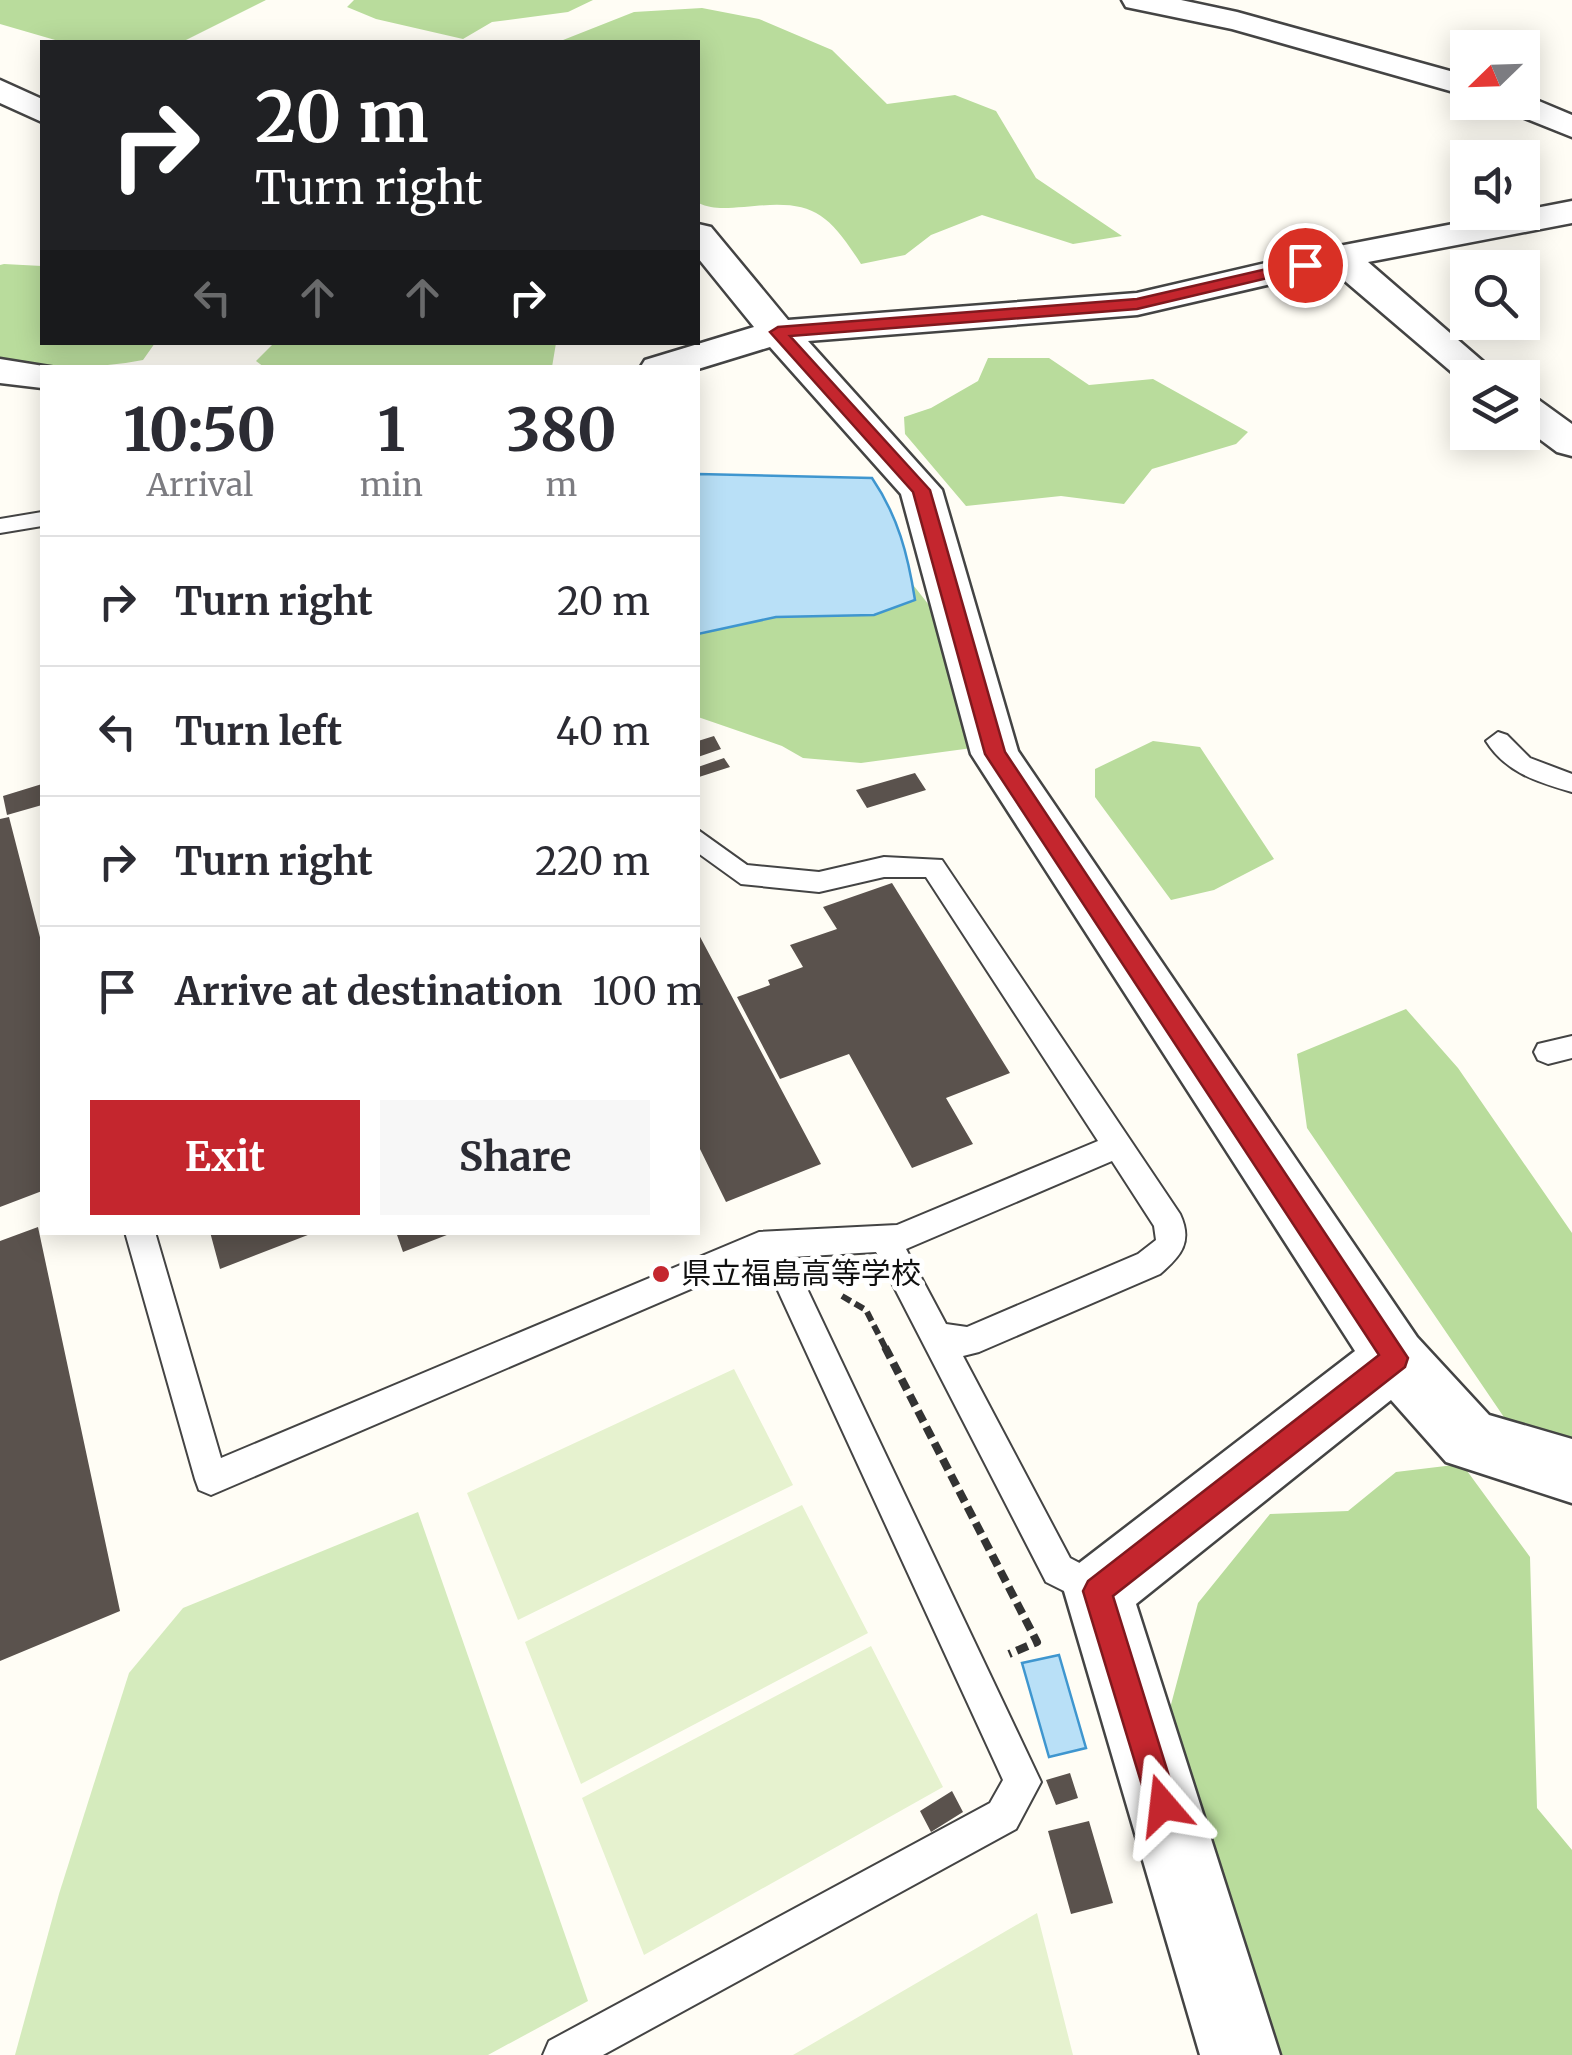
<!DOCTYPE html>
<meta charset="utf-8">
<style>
body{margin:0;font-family:Merriweather,"Noto Sans JP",serif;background:#f7f7f7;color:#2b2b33;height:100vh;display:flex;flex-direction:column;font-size:38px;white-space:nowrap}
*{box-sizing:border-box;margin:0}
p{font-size:32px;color:#7c7c81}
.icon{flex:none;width:55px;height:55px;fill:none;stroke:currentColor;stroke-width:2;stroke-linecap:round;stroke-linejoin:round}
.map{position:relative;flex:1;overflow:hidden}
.details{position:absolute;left:40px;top:365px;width:660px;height:870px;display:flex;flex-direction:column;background:#fff;border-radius:0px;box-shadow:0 5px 25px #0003}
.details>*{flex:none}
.hud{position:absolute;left:40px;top:40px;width:660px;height:305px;border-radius:0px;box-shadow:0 5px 25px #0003;background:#202124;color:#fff;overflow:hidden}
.needle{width:65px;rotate:247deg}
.buttons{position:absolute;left:1450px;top:30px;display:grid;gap:20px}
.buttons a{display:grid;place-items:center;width:90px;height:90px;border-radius:0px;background:#fff;box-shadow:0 5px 25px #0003;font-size:50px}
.pin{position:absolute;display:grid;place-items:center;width:85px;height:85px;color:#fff;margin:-42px;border:5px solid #fff;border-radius:50%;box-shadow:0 2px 10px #0007}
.me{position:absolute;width:110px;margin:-55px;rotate:343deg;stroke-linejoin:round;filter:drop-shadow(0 0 8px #0008)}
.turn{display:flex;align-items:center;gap:35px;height:210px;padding:0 50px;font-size:45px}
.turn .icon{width:130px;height:130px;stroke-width:2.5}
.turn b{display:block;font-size:70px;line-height:85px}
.lanes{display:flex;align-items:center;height:95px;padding:0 50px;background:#0003;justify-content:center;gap:50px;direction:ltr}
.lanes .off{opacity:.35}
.eta{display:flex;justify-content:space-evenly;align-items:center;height:170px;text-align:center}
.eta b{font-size:60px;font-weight:700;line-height:70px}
.primary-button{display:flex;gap:20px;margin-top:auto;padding:20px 50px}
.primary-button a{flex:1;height:115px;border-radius:0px;background:#c4262e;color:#fff;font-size:40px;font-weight:700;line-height:115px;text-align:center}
.primary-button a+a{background:#f7f7f7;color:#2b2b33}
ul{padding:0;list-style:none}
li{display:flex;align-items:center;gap:30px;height:130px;padding:0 50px;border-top:2px solid #e1e1e2}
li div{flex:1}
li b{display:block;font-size:38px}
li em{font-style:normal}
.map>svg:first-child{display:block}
.green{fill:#d5ebbd}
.forest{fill:#b9dc9c}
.pitch{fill:#e6f2cf}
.water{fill:#b9e0f7;stroke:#3f96cf;stroke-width:2.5}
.building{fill:#5a524d}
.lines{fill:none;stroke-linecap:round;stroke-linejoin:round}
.lane-casing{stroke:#444;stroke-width:4}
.street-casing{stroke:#444;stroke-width:5}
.path-far1{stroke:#333;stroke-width:6;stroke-dasharray:10 5;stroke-linecap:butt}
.path{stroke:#333;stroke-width:8;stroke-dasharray:12 6;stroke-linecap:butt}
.lane{fill:#fff;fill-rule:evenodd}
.street{fill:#fff;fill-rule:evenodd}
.route{fill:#c4262e;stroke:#7f191e;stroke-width:2.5}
.poi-dot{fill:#c4262e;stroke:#fff;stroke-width:4}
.labels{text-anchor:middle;stroke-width:10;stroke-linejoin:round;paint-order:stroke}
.poi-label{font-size:30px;fill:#111;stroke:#fff;text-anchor:start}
</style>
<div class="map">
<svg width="1572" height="2055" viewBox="0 0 1572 2055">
<rect width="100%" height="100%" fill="#fffdf5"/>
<path class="green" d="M 418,1512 L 588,2001 L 488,2055 L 15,2055 L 59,1894 L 129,1673 L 183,1608 Z"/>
<path class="forest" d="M 0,0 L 266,0 L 182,42 L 62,42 L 0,24 Z
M 354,0 L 593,0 L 568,12 L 492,22 L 463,39 L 376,19 L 347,7 Z
M 702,8 L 759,19 L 832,50 L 887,104 L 955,95 L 996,111 L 1036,178 L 1122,236 L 1073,244 L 982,215 L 931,235 L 905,255 L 861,264 C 825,208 810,200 744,207 C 726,208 714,210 698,203 L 698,42 L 558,42 L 634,12 Z
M 4,264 L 42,266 L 42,342 L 155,343 L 143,360 C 97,369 46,369 0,360 L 0,265 Z
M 274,343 L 274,342 L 556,343 L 552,367 L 264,367 L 256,361 Z
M 988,358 L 1049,358 L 1089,385 L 1153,379 L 1248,432 L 1236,444 L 1152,469 L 1124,504 L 1061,496 L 966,506 L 905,434 L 904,417 L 931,408 L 978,381 Z
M 910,581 L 936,614 L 972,748 L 861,763 L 803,758 L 782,746 L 698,717 L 698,615 Z
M 1153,741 L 1200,747 L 1274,859 L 1214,890 L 1171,900 L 1095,797 L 1095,769 Z
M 1406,1009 L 1458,1068 L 1572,1233 L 1572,1445 L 1510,1426 L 1307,1128 L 1297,1054 Z
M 1462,1464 L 1530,1557 L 1537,1808 L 1572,1850 L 1572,2055 L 1277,2055 L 1169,1712 L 1198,1603 L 1270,1514 L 1348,1511 L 1396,1472 Z"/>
<path class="pitch" d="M 734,1369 L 793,1485 L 518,1620 L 467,1493 Z
M 802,1505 L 868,1633 L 581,1784 L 525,1642 Z
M 871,1646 L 943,1787 L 644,1955 L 582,1798 Z
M 1037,1913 L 1073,2055 L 793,2055 Z"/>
<path class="water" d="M 698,474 L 872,478 C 898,516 908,555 915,600 L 874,615 L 776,617 L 698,634 Z
M 1059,1655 L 1086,1748 L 1049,1757 L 1022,1663 Z"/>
<path class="building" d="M 714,736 L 721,749 L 698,757 L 698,741 Z
M 724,758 L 730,767 L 699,777 L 698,767 Z
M 915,773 L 926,790 L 867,808 L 856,790 Z
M 42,784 L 42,805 L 7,815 L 3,796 Z
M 9,817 L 42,945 L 42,1191 L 0,1207 L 0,819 Z
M 892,883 L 1010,1073 L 946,1098 L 973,1144 L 912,1168 L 849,1054 L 780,1079 L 737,997 L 770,985 L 768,980 L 803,967 L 790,945 L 837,929 L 823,907 Z
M 698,933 L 821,1164 L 726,1202 L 698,1145 Z
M 38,1227 L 120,1611 L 0,1661 L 0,1241 Z
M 210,1232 L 313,1232 L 313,1233 L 220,1269 Z
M 396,1232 L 452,1232 L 452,1233 L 403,1252 Z
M 1070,1773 L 1078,1798 L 1056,1805 L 1046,1780 Z
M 952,1791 L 963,1812 L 931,1832 L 920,1811 Z
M 1089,1821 L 1113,1903 L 1071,1914 L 1048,1831 Z"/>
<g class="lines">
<g class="lane-casing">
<path id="lane" d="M 42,512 L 42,526 L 0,533 L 0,519 Z
M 1498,732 L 1507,735 L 1530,758 L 1572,774 L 1572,792 C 1538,782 1506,773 1486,741 Z
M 698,830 L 747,865 L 819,872 L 884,857 L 942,860 L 1180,1214 C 1193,1242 1181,1256 1160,1274 L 979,1352 L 963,1356 L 1070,1558 L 1110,1579 L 1115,1591 L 1110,1603 L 1098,1608 L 1046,1582 L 876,1252 L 792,1257 L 1041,1782 L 1016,1829 L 603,2055 L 543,2055 L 549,2041 L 990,1803 L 1003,1780 L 763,1258 L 211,1495 L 199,1490 L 195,1479 L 125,1232 L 155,1232 L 221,1458 L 759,1232 L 897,1225 L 1098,1141 L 926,877 L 884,877 L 819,892 L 741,884 L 698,853 ZM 1112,1161 L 1154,1226 L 1156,1240 L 1138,1254 L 967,1327 L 946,1324 L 906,1249 Z
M 1572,1036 L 1572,1058 L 1548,1064 L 1538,1060 L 1534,1052 L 1538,1044 Z"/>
</g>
<g class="street-casing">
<path id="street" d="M 1122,0 L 1181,0 L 1237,12 L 1468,76 L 1468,96 L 1232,29 L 1126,7 Z
M 0,80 L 42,99 L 42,122 L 0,103 Z
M 1522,94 L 1572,115 L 1572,137 L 1502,109 L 1498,102 L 1522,102 Z
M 1572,201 L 1572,223 L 1368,262 L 1502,378 L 1468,378 L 1468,386 L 1332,270 L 1137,315 L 808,341 L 942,490 L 1018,751 L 1417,1337 L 1489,1415 L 1572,1439 L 1572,1503 L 1446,1462 L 1391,1400 L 1136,1604 L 1280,2055 L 1200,2055 L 1064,1591 L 1074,1567 L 1355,1351 L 971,754 L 901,494 L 770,347 L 698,369 L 640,368 L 645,360 L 754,327 L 698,258 L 698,224 L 711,227 L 788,320 L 1137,293 L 1339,246 Z
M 0,359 L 56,368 L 42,368 L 42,388 L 0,383 Z
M 1522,395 L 1536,398 L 1572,424 L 1572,456 L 1557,452 L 1522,426 Z"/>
</g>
<path class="path-far1" d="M 842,1296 L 866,1310 L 886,1349"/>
<path class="path" d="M 885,1347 L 1037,1642 L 1009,1654"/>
<use href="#lane" class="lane"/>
<use href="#street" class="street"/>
</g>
<path class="route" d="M 1305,260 L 1310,262 L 1310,268 L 1137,309 L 790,336 L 930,490 L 1005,752 L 1408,1358 L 1405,1367 L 1113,1596 L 1178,1805 L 1174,1816 L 1163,1820 L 1153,1816 L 1148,1805 L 1083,1591 L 1088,1581 L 1379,1355 L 985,754 L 913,492 L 770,332 L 778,327 L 1137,299 Z"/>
<circle class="poi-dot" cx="661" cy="1274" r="10"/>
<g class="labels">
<g class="poi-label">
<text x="681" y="1284">県立福島高等学校</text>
</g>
</g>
</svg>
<div class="buttons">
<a><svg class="needle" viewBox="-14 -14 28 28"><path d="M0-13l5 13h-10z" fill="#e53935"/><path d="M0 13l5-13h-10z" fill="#7c7c81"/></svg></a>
<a><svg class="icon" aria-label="sound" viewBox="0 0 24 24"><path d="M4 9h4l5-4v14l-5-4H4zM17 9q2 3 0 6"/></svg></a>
<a><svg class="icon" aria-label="search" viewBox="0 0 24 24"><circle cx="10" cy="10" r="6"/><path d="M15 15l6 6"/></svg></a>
<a><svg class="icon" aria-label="layers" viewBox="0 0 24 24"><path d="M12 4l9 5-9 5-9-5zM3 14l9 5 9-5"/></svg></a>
</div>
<div class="pin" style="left:1305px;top:265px;background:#d93025"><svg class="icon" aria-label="arrive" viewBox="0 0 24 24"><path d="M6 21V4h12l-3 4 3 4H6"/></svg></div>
<svg class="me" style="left:1163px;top:1805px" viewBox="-20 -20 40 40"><path d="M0-17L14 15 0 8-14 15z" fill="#c4262e" stroke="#fff" stroke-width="4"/></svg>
<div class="hud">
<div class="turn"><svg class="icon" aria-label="right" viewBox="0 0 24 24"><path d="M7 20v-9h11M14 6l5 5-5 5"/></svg><div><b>20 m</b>Turn right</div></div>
<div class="lanes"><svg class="icon off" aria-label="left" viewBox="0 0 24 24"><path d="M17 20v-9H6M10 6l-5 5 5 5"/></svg><svg class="icon off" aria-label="ahead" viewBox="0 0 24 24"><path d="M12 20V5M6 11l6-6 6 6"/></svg><svg class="icon off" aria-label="ahead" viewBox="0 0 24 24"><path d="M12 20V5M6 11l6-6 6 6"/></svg><svg class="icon" aria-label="right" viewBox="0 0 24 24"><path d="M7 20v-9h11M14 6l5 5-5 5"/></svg></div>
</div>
<section class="details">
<div class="eta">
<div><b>10:50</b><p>Arrival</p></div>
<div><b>1</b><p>min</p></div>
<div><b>380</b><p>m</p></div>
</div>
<ul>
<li><svg class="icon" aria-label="right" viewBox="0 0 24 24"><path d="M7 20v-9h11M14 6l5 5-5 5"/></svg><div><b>Turn right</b></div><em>20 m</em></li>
<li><svg class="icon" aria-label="left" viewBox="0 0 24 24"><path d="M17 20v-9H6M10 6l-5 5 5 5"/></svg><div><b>Turn left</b></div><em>40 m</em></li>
<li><svg class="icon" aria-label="right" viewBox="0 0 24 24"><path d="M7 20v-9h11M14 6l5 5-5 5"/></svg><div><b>Turn right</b></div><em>220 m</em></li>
<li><svg class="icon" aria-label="arrive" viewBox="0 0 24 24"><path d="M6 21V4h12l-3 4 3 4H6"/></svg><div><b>Arrive at destination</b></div><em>100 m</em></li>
</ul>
<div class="primary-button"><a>Exit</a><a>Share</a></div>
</section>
</div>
